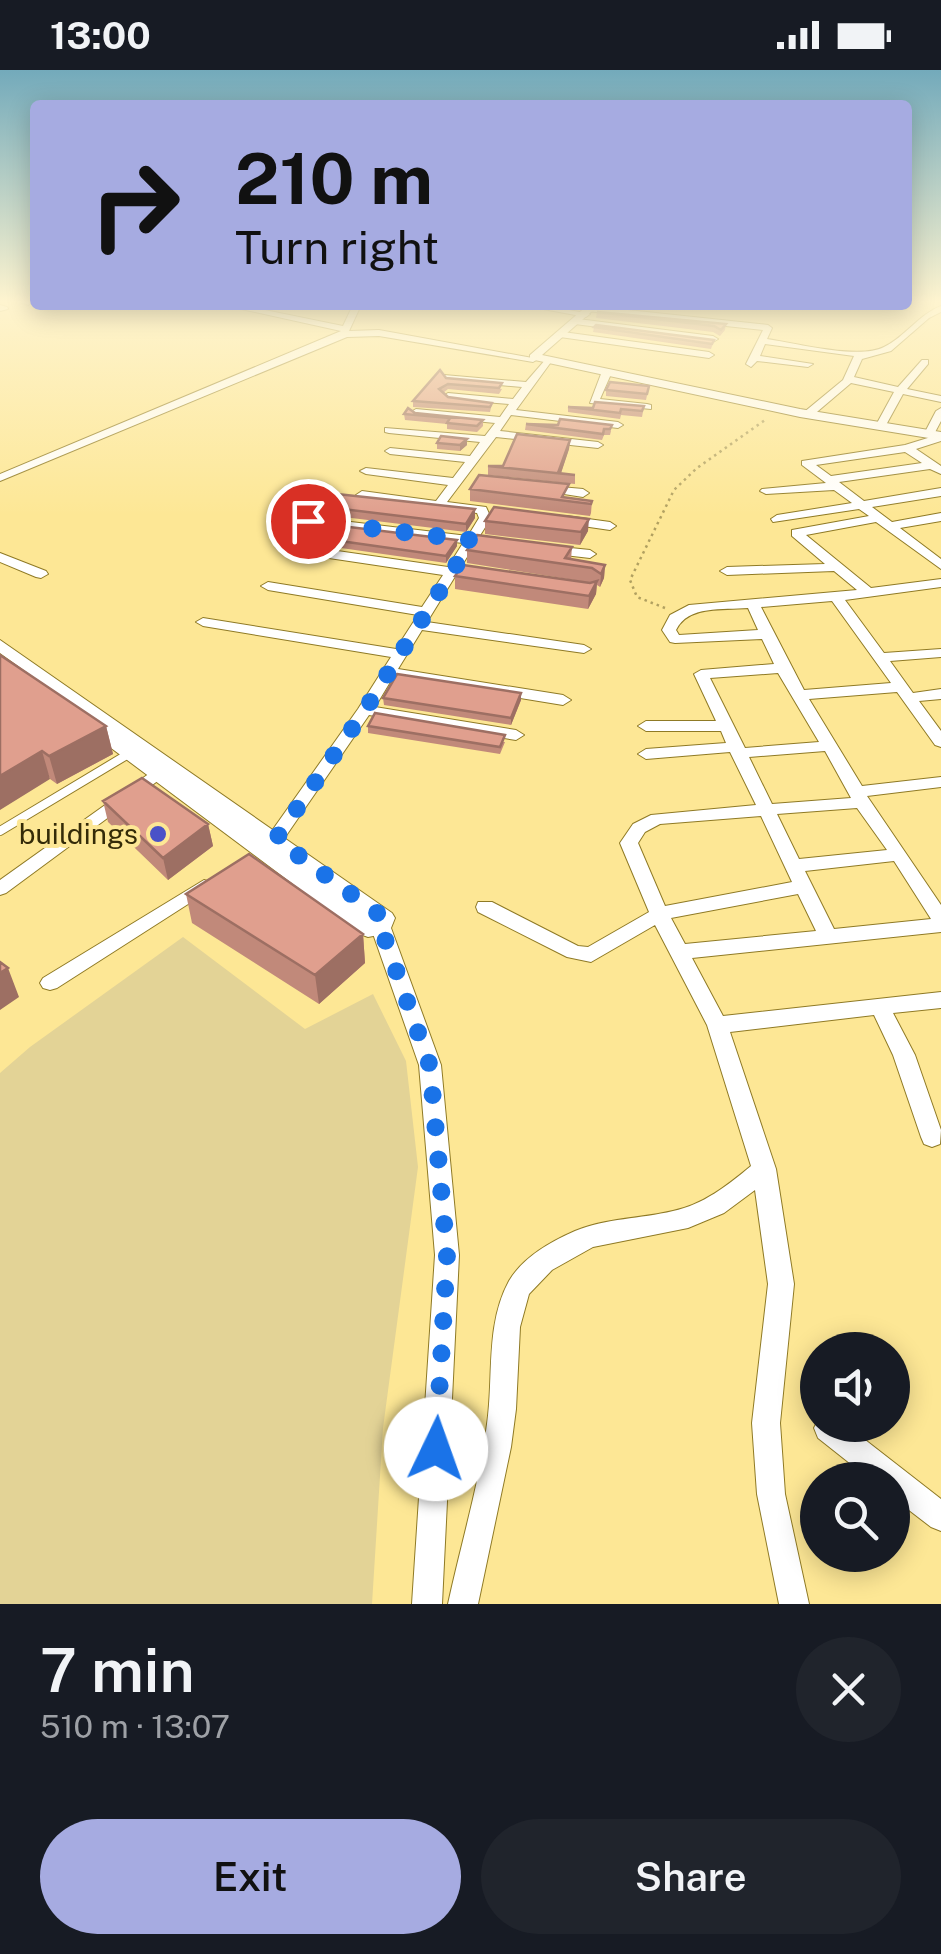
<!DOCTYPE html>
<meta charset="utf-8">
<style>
body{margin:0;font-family:"Public Sans",sans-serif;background:#20242c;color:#f1f3f6;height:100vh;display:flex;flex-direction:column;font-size:38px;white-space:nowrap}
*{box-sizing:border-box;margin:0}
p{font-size:32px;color:#9ea1a6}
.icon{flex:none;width:55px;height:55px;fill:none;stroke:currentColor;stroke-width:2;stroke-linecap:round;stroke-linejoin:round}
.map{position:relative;height:1534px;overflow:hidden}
.sheet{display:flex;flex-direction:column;background:#171b24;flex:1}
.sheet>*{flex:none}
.hud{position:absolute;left:30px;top:30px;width:882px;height:210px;border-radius:10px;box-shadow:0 5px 25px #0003;background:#a6abe1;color:#111;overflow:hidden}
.tools{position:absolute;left:800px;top:1262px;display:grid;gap:20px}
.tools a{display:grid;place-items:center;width:110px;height:110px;border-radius:50%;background:#171b24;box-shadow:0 5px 25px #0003;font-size:50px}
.pin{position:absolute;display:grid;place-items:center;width:85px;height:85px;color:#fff;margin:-42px;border:5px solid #fff;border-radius:50%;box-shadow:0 2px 10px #0007}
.me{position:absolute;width:110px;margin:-55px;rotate:3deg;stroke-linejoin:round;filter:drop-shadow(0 0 8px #0008)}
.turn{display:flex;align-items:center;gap:35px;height:210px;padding:0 40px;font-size:45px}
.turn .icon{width:130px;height:130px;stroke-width:2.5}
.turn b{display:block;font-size:70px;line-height:85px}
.round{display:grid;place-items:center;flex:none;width:105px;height:105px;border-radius:52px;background:#20242c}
.head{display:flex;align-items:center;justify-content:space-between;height:170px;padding:0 40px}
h1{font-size:60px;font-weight:600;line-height:75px}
.primary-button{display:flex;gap:20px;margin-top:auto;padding:20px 40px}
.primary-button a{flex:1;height:115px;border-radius:60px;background:#a6abe1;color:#111;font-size:40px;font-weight:600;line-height:115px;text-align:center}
.primary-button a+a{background:#20242c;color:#f1f3f6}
.status{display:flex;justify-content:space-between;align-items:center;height:70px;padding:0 50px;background:#171b24;direction:ltr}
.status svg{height:28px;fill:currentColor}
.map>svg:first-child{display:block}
.green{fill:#e3d396}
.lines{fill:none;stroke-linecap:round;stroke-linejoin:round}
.service-casing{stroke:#8f7a25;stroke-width:10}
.minor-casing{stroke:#8f7a25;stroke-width:2}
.tertiary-casing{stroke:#8f7a25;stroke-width:2}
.path{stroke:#b1a060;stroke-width:2.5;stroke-dasharray:2.5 4;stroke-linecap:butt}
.service{stroke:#fff;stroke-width:8}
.minor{fill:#fff;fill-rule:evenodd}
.tertiary{fill:#fff;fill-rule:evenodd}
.wall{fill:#c1897a}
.shaded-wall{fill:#9d6f63}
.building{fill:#e09f8e;stroke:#9d6f63;stroke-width:2.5}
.route{stroke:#1a73e8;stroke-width:18;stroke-dasharray:0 32.4}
.poi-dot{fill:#4a52c8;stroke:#fde795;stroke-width:4}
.labels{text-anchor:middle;stroke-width:8;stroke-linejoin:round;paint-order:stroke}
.poi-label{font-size:28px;fill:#342b08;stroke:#fde795;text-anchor:end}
</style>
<div class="status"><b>13:00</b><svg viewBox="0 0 49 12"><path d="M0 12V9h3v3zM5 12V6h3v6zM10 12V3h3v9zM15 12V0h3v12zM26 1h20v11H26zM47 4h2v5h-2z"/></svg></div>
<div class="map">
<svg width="941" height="1534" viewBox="0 0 941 1534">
<rect width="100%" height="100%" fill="#fde795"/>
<path class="green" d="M 183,867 L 305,959 L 373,924 L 406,991 L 418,1097 L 383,1358 L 372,1534 L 0,1534 L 0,1003 L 30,977 Z"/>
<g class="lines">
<g class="service-casing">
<path id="service" d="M 0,761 L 130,683"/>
</g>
<g class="minor-casing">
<path id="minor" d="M 16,230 L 31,230 L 32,232 L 28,235 Z
M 0,235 L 7,237 L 8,239 L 0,241 Z
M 223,235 L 240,235 L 343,256 L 353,235 L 361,235 L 349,261 L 379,260 L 538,289 L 533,292 L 379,266 L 347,267 L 0,411 L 0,404 L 341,261 Z
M 522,235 L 543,235 L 590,244 L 586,247 Z
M 590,236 L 768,255 L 772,258 L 767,269 C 796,273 859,290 884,277 C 905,267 918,245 941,236 L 941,242 L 929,248 L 891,281 L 862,289 L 854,307 L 898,317 L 922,290 L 928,290 L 928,294 L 907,319 L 941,326 L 941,332 L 903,324 L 886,355 L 881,358 L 876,355 L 894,322 L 851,313 L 811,347 L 803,347 L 803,343 L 843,310 L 854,286 L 765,274 L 760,286 L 813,294 L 808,297 L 757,291 L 751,297 L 746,294 L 763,260 L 587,241 Z
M 578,249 L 713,266 L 718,269 L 713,272 L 575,254 Z
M 563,262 L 709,282 L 714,285 L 709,288 L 560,267 Z
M 546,289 L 551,292 L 516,340 L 618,352 L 623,355 L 618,358 L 511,345 L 500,361 L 598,372 L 603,375 L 598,378 L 496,367 L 447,432 L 486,437 L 491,448 L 479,467 L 487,471 L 475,474 L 427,552 L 584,575 L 591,579 L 584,583 L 422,560 L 398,599 L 563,625 L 571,630 L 563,635 L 393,607 L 375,637 L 516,660 L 524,665 L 516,670 L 369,645 L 281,773 L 270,781 L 258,781 L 255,777 L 269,765 L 358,639 L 391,587 L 203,556 L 196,552 L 203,548 L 396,579 L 418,545 L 268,520 L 261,516 L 268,512 L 422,537 L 443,505 L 282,481 L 276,477 L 282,473 L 448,497 L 463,473 L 309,455 L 303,451 L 309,447 L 468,466 L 479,448 L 477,443 L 362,429 L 356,425 L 362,421 L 436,431 L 448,415 L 366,404 L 360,401 L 366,398 L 453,408 L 465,392 L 390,384 L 385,381 L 390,378 L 470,386 L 480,372 L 389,363 L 385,362 L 385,358 L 485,366 L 495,353 L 416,345 L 411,342 L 416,339 L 500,347 L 509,334 L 448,329 L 443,326 L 448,323 L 513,329 L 522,317 L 447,310 L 444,309 L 444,305 L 526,312 Z
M 606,301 L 611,304 L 600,329 L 647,334 L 651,335 L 651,339 L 590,333 L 601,304 Z
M 941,338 L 941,351 L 933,366 L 941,364 L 941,371 L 916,379 L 941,396 L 941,404 L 930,399 L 839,412 L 864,431 L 941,418 L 941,426 L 872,437 L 892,452 L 941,443 L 941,451 L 900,458 L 941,489 L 941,499 L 876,452 L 806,465 L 871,518 L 941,509 L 941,517 L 845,530 L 884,583 L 941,579 L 941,587 L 890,591 L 913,623 L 941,619 L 941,629 L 919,631 L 941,661 L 941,677 L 935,675 L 897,622 L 809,629 L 862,716 L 941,707 L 941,717 L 867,726 L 941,835 L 941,862 L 692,888 L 723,946 L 941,922 L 941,938 L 893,943 L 915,985 L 941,1060 L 940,1074 L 932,1077 L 924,1074 L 921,1067 L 893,985 L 874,945 L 730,962 L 776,1099 L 794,1214 L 780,1353 L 785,1424 L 809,1534 L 779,1534 L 757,1424 L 752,1353 L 768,1214 L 755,1120 L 724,1143 L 688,1158 L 593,1177 L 552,1200 L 529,1224 L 520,1257 L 516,1339 L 511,1377 L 478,1534 L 448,1534 C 461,1474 479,1415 487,1354 C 494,1307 485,1255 509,1211 C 523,1187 550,1172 575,1161 C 607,1148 640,1149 673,1141 C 703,1135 728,1115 751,1096 L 707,955 L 655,855 L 591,892 L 567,887 L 478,842 L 476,837 L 478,832 L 492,832 L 578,876 L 588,877 L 649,842 L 620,773 L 633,754 L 651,745 L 756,735 L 730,682 L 646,689 L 638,684 L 646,679 L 726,673 L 721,661 L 646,661 L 638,656 L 646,651 L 716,651 L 694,604 L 701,600 L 774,594 L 762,569 L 675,573 L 670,572 L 662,560 L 670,545 L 689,535 L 857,520 L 834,501 L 727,505 L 720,501 L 727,497 L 825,494 L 792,466 L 792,460 L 869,446 L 859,439 L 773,452 L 771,449 L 777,445 L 852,433 L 834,420 L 766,424 L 760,421 L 762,419 L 826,413 L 802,395 L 802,391 L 905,375 L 931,367 L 924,364 L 936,341 ZM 905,382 L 922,393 L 831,406 L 816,395 ZM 832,531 L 891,613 L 804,620 L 761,537 ZM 748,538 L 758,560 L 679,565 L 676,560 C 688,535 723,540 748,538 ZM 778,603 L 819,672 L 745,678 L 710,608 ZM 825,681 L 851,728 L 772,734 L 749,687 ZM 857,738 L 887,780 L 799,789 L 777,744 ZM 761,746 L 792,812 L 665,836 L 638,773 L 645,762 L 660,754 ZM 894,791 L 931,849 L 834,859 L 805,801 ZM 798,824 L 816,861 L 685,874 L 671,848 Z
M 549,416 L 583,419 L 589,423 L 583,427 L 545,421 L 545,417 Z
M 566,446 L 610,452 L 616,456 L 610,460 L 562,453 L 560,450 Z
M 551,476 L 590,480 L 596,484 L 590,488 L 547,483 L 547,477 Z
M 0,483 L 46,501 L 48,504 L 41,508 L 36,507 L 0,492 Z
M 157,698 L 163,699 L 165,703 L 163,707 L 6,823 L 0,825 L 0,810 Z
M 204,810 L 210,812 L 213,816 L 210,820 L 57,918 L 50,920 L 43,918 L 40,913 L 43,908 Z
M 381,851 L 388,853 L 391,858 L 441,995 L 459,1185 L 442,1534 L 412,1534 L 435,1185 L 419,995 L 371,858 L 374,853 Z
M 818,1350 L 818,1355 L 846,1355 L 941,1429 L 941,1461 L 931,1457 L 892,1427 L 892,1410 L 871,1410 L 818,1368 L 814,1358 Z"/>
</g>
<g class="tertiary-casing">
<path id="tertiary" d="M 588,235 L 599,235 L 542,285 L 800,339 L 941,362 L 941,370 L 800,347 L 530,289 L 530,285 Z
M 0,570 L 392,843 L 395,848 L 389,863 L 368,867 L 360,864 L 83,657 L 80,653 L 83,649 L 91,648 L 0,583 Z"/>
</g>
<path class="path" d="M 665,538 L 637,527 L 630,510 L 674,420 L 697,398 L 765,350"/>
<use href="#service" class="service"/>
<use href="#minor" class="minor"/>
<use href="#tertiary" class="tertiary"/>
</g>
<path class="wall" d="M 616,235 L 665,235 L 661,240 Z
M 597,242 L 726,254 L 725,260 L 720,266 L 713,262 L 596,248 Z
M 594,257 L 714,270 L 711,279 L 593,262 Z
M 446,308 L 502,319 L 499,324 L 448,319 L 443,323 L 448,327 L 492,333 L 490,342 L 413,337 L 413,331 Z
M 649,316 L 646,330 L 606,326 L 606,320 Z
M 644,336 L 642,347 L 621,345 L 620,349 L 568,342 L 568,337 L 593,338 Z
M 415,343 L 483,350 L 483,356 L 477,362 L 447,359 L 447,354 L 405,350 L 404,344 Z
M 526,354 L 610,359 L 611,361 L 610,365 L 604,365 L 602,370 L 525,360 Z
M 570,370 L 569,379 L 561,403 L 575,405 L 575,414 L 488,405 L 488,396 L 503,396 Z
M 437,373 L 467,375 L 460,381 L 437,379 Z
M 470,419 L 592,431 L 591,443 L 590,446 L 470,431 Z
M 326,437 L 475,439 L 475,448 L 466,462 L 327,445 Z
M 485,451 L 588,461 L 580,475 L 485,464 Z
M 305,466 L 457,470 L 457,476 L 446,493 L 306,473 Z
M 572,477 L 571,490 L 605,495 L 604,508 L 600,517 L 597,515 L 596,524 L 588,539 L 455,519 L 455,506 L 593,513 L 467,493 L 467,480 Z
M 0,585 L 106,656 L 113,684 L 57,714 L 50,709 Z
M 383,628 L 521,630 L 511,655 L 384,635 Z
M 368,656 L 505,672 L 500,684 L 368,663 Z
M 103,731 L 208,754 L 213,776 L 168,810 L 108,752 Z
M 186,824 L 363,864 L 365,893 L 319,934 L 192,853 Z"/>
<path class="shaded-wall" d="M 467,369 L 467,375 L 460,381 L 460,375 Z
M 570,370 L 569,379 L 561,403 L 558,403 Z
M 475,439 L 475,448 L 466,462 L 466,454 Z
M 589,449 L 588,461 L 580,475 L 581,462 Z
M 457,470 L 457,476 L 446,493 L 446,486 Z
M 605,495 L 604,508 L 600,517 L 601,504 Z
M 597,511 L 596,524 L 588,539 L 589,526 Z
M 521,623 L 521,630 L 511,655 L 511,648 Z
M 106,656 L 113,684 L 57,714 L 49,686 Z
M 42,681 L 50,709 L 0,740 L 0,706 Z
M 208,754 L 213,776 L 168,810 L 163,788 Z
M 363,864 L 365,893 L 319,934 L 315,905 Z
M 8,898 L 19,927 L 0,940 L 0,903 Z"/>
<path class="building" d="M 597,242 L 726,254 L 721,260 L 714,256 Z
M 596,255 L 714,270 L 712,274 L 594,257 Z
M 440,300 L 446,308 L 502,313 L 499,318 L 448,314 L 439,319 L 448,327 L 492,333 L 490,337 L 413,331 Z
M 610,312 L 649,316 L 647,324 L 606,320 Z
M 595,332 L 644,336 L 642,341 L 621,339 L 620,343 L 568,337 L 593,338 Z
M 408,338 L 415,343 L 483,350 L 477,356 L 447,353 L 450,348 L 404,344 Z
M 560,349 L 612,355 L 610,359 L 604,359 L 603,364 L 526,354 L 558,355 Z
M 517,364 L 570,370 L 558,403 L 575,405 L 488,396 L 503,396 Z
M 441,366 L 467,369 L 460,375 L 437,373 Z
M 479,405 L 569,414 L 562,427 L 592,431 L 591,434 L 470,419 Z
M 337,424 L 475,439 L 466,454 L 326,437 Z
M 494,437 L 589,449 L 581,462 L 485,451 Z
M 316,453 L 457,470 L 446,486 L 305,466 Z
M 477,465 L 572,477 L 565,488 L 605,495 L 601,504 L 592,498 L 467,480 Z
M 463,495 L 590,513 L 597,511 L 589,526 L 455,506 Z
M 0,585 L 106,656 L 49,686 L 42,681 L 0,706 Z
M 397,604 L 521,623 L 511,648 L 383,628 Z
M 375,643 L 505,665 L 500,677 L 368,656 Z
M 142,708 L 208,754 L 163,788 L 103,731 Z
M 249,784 L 363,864 L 315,905 L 186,824 Z
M 0,892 L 8,898 L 0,903 Z"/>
<linearGradient id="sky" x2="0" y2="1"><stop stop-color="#73aabb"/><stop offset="0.52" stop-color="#fef4cf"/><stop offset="1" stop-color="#fef4cf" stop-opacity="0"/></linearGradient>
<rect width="941" height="445" fill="url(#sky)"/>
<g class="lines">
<path class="route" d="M 308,451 L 472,470 L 365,640 L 276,769 L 384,848 L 381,858 L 430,996 L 447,1185 L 436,1379"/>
</g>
<circle class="poi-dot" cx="158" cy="764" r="10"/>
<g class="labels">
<g class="poi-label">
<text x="138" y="774">buildings</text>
</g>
</g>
</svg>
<div class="tools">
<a><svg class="icon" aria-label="sound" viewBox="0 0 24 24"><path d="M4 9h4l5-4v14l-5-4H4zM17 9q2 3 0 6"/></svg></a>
<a><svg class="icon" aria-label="search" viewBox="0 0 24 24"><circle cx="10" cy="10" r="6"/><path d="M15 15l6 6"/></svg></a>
</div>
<div class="pin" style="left:308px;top:451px;background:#d93025"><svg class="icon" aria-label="arrive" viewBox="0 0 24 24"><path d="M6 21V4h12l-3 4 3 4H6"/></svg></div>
<svg class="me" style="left:436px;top:1379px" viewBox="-20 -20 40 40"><circle r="19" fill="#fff"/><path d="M0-13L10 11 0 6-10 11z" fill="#1a73e8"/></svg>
<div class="hud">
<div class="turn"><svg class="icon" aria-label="right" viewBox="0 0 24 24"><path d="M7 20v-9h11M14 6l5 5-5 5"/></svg><div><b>210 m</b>Turn right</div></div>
</div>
</div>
<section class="sheet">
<div class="head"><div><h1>7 min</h1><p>510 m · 13:07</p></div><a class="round"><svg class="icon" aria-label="close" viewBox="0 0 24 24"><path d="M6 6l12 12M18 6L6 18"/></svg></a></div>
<div class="primary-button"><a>Exit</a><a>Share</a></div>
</section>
